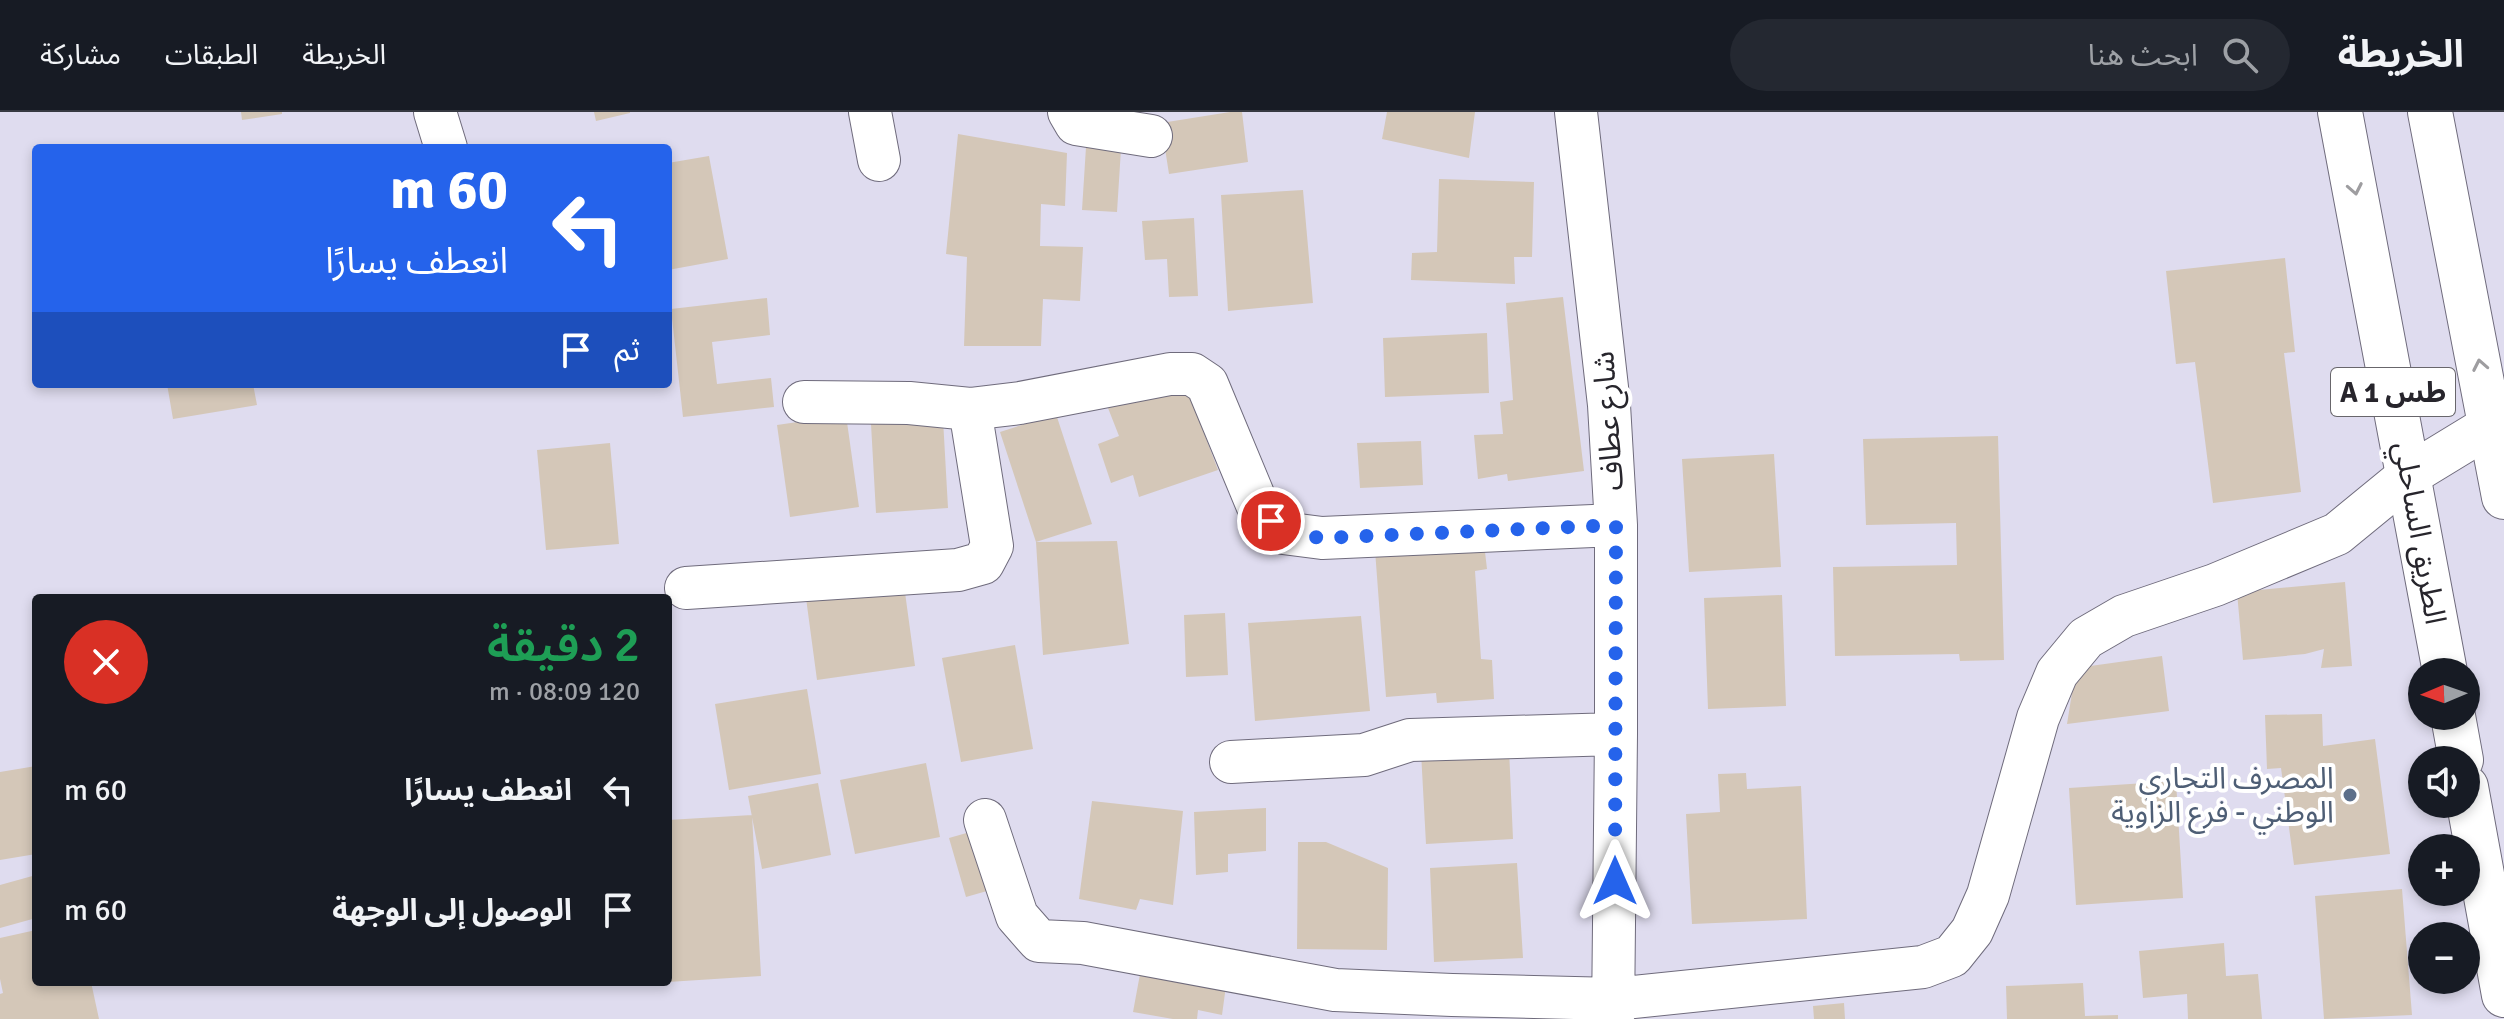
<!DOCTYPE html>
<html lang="ar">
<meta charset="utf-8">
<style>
body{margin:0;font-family:Signika,"Noto Sans Arabic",sans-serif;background:#242831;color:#f1f3f6;direction:rtl;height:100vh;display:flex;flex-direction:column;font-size:30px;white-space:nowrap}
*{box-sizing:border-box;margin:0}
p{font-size:26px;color:#9ea1a6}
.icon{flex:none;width:44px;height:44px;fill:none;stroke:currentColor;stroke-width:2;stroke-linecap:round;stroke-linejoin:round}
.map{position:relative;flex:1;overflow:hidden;direction:ltr}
.sheet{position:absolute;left:32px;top:482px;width:640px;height:392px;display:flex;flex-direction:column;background:#171b24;border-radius:8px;box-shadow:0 4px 12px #0003;direction:rtl}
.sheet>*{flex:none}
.banner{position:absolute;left:32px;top:32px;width:640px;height:244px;border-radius:8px;box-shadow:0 4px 12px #0003;direction:rtl;background:#2563eb;color:#fff;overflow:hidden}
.needle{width:52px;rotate:268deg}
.buttons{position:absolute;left:2408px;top:546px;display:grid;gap:16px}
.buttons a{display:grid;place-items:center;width:72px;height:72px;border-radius:50%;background:#171b24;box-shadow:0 4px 12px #0003;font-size:40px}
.pin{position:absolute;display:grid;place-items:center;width:68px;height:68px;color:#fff;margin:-34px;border:4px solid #fff;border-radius:50%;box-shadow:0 2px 8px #0007}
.me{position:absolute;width:88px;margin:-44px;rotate:0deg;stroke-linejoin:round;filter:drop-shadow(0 0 6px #0008)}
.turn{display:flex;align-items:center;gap:28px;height:168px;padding:0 32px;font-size:36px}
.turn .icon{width:104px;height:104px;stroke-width:2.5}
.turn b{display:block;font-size:56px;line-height:68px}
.then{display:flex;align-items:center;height:76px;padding:0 32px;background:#0003;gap:16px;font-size:30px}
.round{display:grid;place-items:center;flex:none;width:84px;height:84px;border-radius:42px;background:#242831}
.headline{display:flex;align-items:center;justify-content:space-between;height:136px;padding:0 32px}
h1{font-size:48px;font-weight:600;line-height:60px;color:#1e9e55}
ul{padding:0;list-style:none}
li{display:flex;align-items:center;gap:24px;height:120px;padding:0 32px}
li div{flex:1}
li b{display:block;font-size:30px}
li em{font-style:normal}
header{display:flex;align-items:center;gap:48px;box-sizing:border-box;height:112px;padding:0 40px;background:#171b24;border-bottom:2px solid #363941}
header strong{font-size:38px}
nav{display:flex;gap:44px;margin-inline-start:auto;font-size:28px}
.search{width:560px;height:72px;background:#242831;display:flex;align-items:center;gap:20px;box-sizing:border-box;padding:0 28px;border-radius:44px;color:#9ea1a6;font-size:30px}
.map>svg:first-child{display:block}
.building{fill:#d4c7b8}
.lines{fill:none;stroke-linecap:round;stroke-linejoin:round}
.minor-casing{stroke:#6f6b7c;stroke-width:44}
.highway-casing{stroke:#6f6b7c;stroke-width:46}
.minor{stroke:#fff;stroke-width:42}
.highway{stroke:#fff;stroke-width:44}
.oneway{stroke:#9e9da0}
.route{stroke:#2563eb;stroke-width:14;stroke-dasharray:0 25.2}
.service-dot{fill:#5c6f8a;stroke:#fff;stroke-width:3}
.labels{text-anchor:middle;stroke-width:8;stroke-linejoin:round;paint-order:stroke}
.shield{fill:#fff;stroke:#68666b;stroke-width:2}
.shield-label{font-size:28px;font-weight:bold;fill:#27252c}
.street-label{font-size:30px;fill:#27252c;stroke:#fff}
.service-label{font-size:30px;fill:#4e5e75;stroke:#fff;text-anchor:end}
</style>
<header>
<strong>الخريطة</strong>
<div class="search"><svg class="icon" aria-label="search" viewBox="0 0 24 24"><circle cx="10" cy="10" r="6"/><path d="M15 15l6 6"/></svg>ابحث هنا</div>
<nav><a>الخريطة</a><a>الطبقات</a><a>مشاركة</a></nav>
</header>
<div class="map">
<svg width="2504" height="907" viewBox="0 0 2504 907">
<rect width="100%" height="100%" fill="#dfdcef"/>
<path class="building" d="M 241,0 L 282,0 L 282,2 L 242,8 Z
M 594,0 L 630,0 L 630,1 L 596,9 Z
M 1230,0 L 1242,0 L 1248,50 L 1169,62 L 1161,11 Z
M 1387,0 L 1475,0 L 1469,46 L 1382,27 Z
M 958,22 L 1067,41 L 1065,94 L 1041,92 L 1040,134 L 1083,135 L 1080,189 L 1043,187 L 1041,234 L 964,234 L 967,145 L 946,142 Z
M 1086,35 L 1121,37 L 1117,100 L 1082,98 Z
M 709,44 L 728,147 L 668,158 L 668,51 Z
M 1439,67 L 1534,70 L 1532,145 L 1514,145 L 1515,172 L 1411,168 L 1412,141 L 1437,140 Z
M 1303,78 L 1313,191 L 1228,199 L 1221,83 Z
M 1194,106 L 1198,184 L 1169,185 L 1167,147 L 1145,148 L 1142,109 Z
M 2285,146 L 2295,240 L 2284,241 L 2301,380 L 2213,391 L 2195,250 L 2176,252 L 2166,159 Z
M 1563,185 L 1584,359 L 1508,369 L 1507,362 L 1478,367 L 1474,323 L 1503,322 L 1500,290 L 1513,288 L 1506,191 Z
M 767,186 L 770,223 L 712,230 L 717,272 L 771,266 L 774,295 L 683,305 L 671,197 Z
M 1487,221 L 1489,281 L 1385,285 L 1383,226 Z
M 1184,268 L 1218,358 L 1139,385 L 1133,363 L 1111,371 L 1098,332 L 1119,324 L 1108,296 Z
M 167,272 L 253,272 L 257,293 L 173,307 Z
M 1056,302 L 1092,412 L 1036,430 L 1000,320 Z
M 846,303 L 859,395 L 790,405 L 777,313 Z
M 943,307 L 948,396 L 876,401 L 871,312 Z
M 1998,324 L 2004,548 L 1960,549 L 1959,542 L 1835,544 L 1833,455 L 1957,453 L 1956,411 L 1866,413 L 1863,327 Z
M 1421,329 L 1423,373 L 1360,376 L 1357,331 Z
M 610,331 L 619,432 L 546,438 L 537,338 Z
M 1774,342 L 1781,455 L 1689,460 L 1682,347 Z
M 1483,423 L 1487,457 L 1475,459 L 1481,547 L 1492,548 L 1494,587 L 1437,591 L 1436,581 L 1386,585 L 1375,438 Z
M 1117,429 L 1129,532 L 1043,543 L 1036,430 Z
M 2345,470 L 2352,554 L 2321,556 L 2324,537 L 2305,542 L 2243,548 L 2237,480 Z
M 904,473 L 915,554 L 817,568 L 806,486 Z
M 1782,483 L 1786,594 L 1708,597 L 1704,486 Z
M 1225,501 L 1228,563 L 1186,565 L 1184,503 Z
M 1361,504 L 1370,599 L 1255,609 L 1248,511 Z
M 1015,533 L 1033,637 L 961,650 L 942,546 Z
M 2162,544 L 2169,599 L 2067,612 L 2076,556 Z
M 807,577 L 821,662 L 729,678 L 715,592 Z
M 2322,602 L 2323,634 L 2375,627 L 2390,742 L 2294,753 L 2281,656 L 2267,657 L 2265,603 Z
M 1509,637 L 1513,727 L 1426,732 L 1421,640 Z
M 926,651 L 940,725 L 855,742 L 840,668 Z
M 36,654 L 36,742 L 0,748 L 0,660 Z
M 1746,661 L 1747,677 L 1801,674 L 1807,807 L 1692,812 L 1686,702 L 1720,700 L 1718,662 Z
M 2176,669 L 2183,786 L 2076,793 L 2069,676 Z
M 818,671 L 831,743 L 762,757 L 748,684 Z
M 1092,689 L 1183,699 L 1173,793 L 1140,787 L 1136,798 L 1079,787 Z
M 1266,696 L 1266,739 L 1228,742 L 1228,760 L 1196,763 L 1194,700 Z
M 752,703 L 761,864 L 668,870 L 668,708 Z
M 984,716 L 1001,775 L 966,785 L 949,726 Z
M 1298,730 L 1326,730 L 1388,756 L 1387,838 L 1297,837 Z
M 1517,751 L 1523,846 L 1434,850 L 1430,756 Z
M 36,763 L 36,806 L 0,816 L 0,773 Z
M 2402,777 L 2412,903 L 2324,907 L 2315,784 Z
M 36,818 L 36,870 L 91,870 L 99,907 L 0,907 L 0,882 L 3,881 L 0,867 L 0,826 Z
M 2224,831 L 2226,864 L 2258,862 L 2262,907 L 2188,907 L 2187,882 L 2143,886 L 2139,839 Z
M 1145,835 L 1229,852 L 1222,903 L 1198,898 L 1197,907 L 1173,907 L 1133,900 Z
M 2083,871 L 2085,904 L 2118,903 L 2118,907 L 2007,907 L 2006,874 Z
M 1844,891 L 1845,907 L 1814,907 L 1813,894 Z"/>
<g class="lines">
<g class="minor-casing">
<path id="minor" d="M 435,0 L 446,36
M 870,0 L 879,48
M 1069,0 L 1076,12 L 1151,24
M 1576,0 L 1609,293 L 1616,413 L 1616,622 L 1613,907
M 804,290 L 909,291 L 970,297 L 1020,291 L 1170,262 L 1192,262 L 1207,272 L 1259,397 L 1283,421 L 1322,426 L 1616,413
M 686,476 L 958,458 L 983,451 L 992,434 L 970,297
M 1231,650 L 1364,643 L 1410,628 L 1616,622
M 985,708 L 1017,804 L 1039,829 L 1083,831 L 1335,878 L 1452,883 L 1615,887 L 1923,855 L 1952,844 L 1972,819 L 1988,783 L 2038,606 L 2057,561 L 2086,526 L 2124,504 L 2215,473 L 2337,422 L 2409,363 L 2491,313"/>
</g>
<g class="highway-casing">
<path id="highway" d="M 2340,0 L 2445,560
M 2430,0 L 2504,385
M 2453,604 L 2461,648
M 2466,675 L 2504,883"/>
</g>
<use href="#minor" class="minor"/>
<use href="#highway" class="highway"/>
</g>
<defs><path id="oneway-chevron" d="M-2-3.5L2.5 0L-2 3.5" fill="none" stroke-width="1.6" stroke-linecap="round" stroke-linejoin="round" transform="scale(2)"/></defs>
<g class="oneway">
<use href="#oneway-chevron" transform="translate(2355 77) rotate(79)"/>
<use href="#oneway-chevron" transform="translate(2480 253) rotate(-101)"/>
</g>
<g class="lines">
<path class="route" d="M 1271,409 L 1283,421 L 1322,426 L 1616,413 L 1615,769"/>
</g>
<circle class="service-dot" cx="2350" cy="683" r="8"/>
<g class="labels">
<rect class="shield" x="2331" y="256" width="124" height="48" rx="6"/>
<g class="shield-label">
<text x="2393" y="290">A 1 طس</text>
</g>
<g class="street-label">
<text transform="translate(1608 309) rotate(-94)" y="10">شارع عطاف</text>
<text transform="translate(2420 421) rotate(80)" y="10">الطريق الساحلي</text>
</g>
<g class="service-label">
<text x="2334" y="676">المصرف التجاري<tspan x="2334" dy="34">الوطني - فرع الزاوية</tspan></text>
</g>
</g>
</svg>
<div class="buttons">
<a><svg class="needle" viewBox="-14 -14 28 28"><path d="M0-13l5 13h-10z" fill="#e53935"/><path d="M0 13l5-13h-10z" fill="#9ea1a6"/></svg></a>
<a><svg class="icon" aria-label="sound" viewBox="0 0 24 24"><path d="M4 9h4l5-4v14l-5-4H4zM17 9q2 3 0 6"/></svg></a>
<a>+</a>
<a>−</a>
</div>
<div class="pin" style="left:1271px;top:409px;background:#d93025"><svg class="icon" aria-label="arrive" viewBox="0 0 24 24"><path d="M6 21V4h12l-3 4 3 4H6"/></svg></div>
<svg class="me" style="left:1615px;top:769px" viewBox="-20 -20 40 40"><path d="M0-17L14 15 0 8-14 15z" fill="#2563eb" stroke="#fff" stroke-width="4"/></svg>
<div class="banner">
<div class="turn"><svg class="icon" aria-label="left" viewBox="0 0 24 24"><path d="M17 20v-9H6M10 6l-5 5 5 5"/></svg><div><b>60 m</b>انعطف يسارًا</div></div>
<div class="then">ثم<svg class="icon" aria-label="arrive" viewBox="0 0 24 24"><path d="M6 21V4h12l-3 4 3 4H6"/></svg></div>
</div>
<section class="sheet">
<div class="headline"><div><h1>2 دقيقة</h1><p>120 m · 08:09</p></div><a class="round" style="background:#d93025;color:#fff"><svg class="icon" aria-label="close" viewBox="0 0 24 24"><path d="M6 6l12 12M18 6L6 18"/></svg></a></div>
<ul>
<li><svg class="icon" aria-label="left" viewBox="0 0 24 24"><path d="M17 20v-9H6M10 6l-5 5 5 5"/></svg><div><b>انعطف يسارًا</b></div><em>60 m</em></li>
<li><svg class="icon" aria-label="arrive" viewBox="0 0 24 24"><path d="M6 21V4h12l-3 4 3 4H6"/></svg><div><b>الوصول إلى الوجهة</b></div><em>60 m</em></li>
</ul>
</section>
</div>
